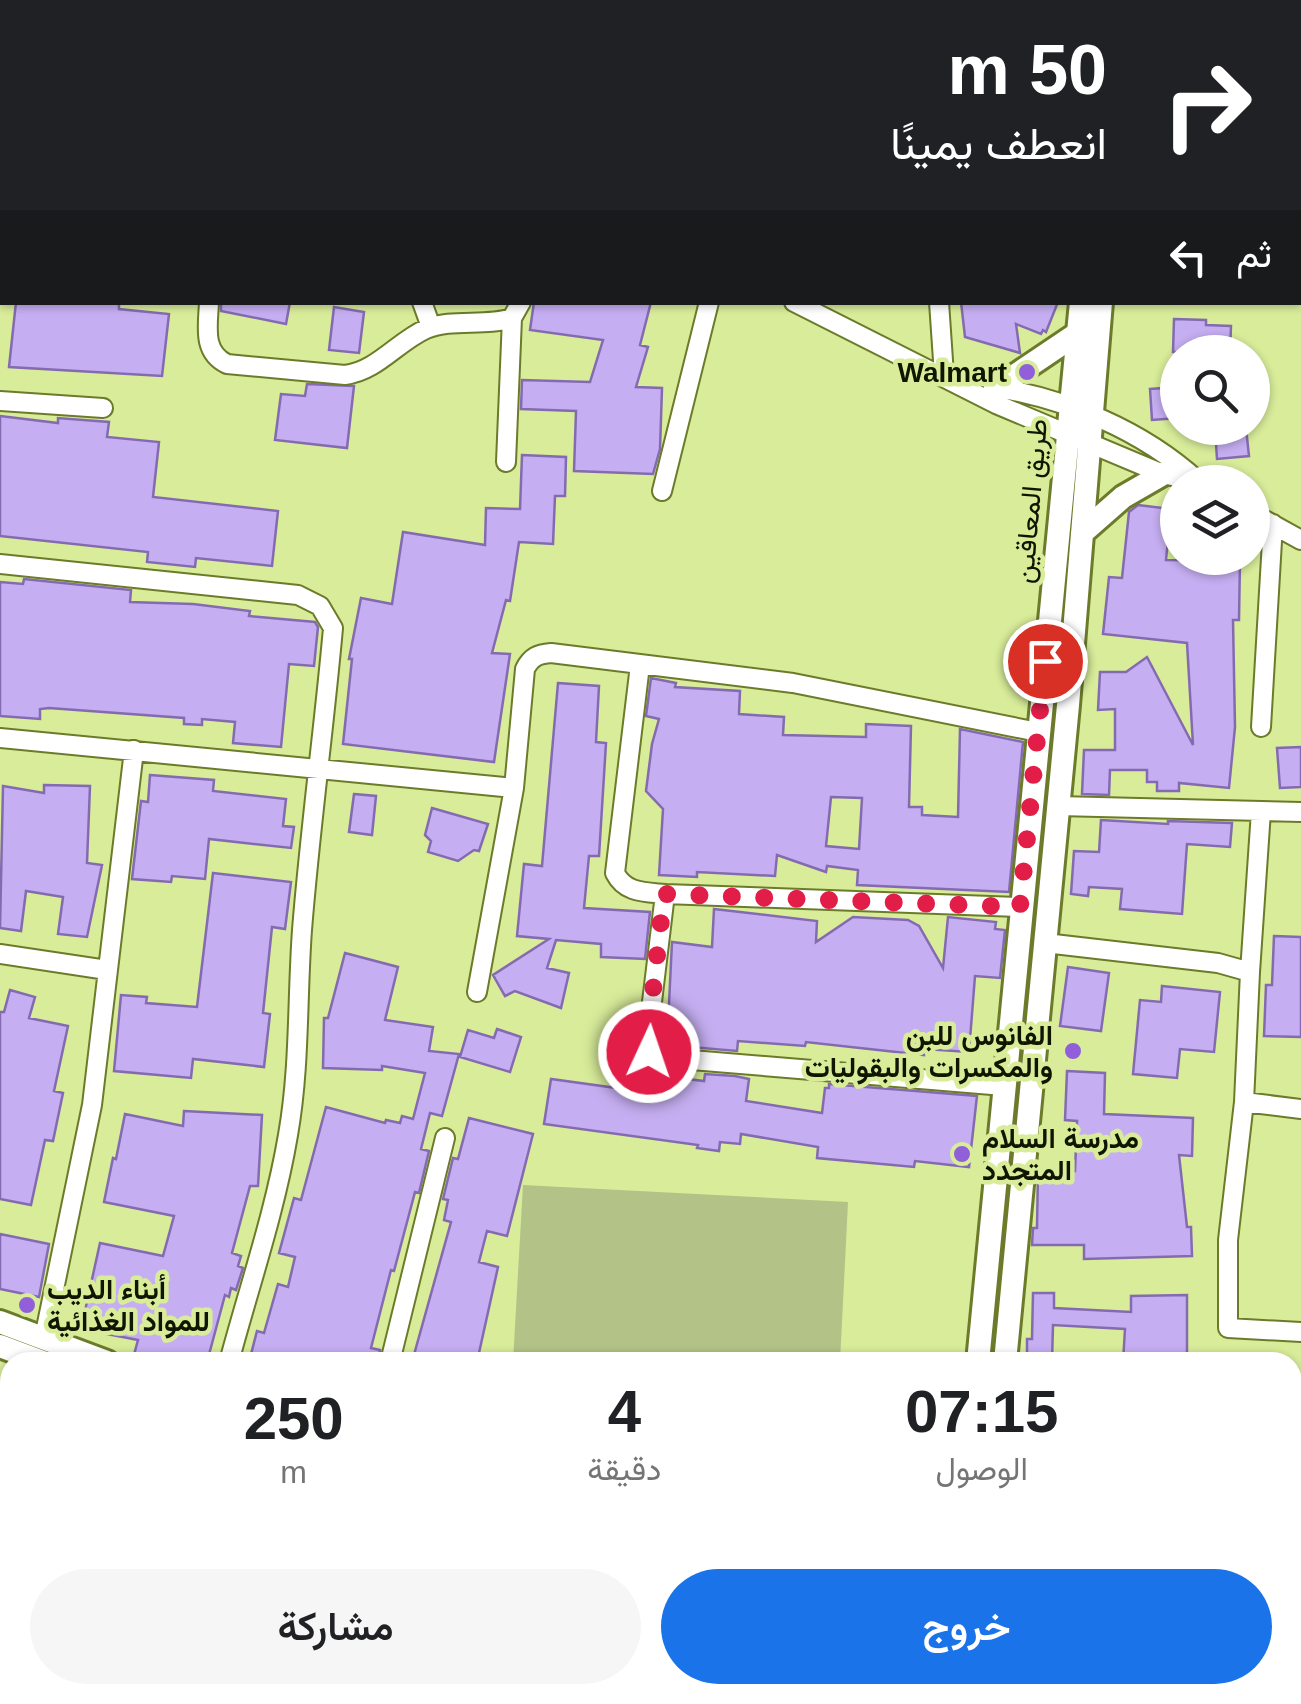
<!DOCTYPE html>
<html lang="ar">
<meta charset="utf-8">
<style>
body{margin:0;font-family:Arial,Vazirmatn,sans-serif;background:#f6f6f6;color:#202124;direction:rtl;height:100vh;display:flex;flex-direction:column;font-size:38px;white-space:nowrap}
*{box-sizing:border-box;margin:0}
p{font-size:32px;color:#757577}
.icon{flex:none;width:55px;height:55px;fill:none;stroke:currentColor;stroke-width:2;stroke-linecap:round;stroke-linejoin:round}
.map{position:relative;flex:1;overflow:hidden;direction:ltr}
.details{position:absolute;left:0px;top:1352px;width:1302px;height:352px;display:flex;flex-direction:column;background:#fff;border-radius:30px 30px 0 0;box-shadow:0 2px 8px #0004;direction:rtl}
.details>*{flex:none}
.top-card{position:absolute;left:0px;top:0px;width:1302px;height:305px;box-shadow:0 2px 8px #0004;direction:rtl;background:#202124;color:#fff;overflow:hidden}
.buttons{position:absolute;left:1160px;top:335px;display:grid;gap:20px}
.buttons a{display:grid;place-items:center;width:110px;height:110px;border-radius:50%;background:#fff;box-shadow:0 2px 8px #0004;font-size:50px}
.pin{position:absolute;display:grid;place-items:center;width:85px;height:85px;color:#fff;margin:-42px;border:5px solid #fff;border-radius:50%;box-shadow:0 2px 10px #0007}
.me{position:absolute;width:110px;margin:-55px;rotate:3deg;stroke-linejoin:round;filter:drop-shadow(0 0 8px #0008)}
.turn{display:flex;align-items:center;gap:35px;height:210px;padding:0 30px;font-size:45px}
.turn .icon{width:130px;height:130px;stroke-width:2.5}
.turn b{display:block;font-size:70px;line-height:85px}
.then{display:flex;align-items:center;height:95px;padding:0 30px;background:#0003;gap:20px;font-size:38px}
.eta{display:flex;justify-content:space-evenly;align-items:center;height:170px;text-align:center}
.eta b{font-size:60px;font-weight:600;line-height:70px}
.primary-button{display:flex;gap:20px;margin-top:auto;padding:20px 30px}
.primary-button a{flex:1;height:115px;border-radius:60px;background:#1a73e8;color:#fff;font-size:40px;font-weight:600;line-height:115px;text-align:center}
.primary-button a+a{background:#f6f6f6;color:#202124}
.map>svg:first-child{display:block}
.green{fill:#b3c287}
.building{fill:#c5aef1;stroke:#846bb1;stroke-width:2.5;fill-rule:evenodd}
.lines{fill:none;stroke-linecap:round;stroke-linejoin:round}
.minor-casing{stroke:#6b7b2a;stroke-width:22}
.tertiary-casing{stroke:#6b7b2a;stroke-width:28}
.minor{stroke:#fff;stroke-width:18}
.tertiary{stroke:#fff;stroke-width:22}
.route{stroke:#e11d48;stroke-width:18;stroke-dasharray:0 32.4}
.poi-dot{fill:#905fd9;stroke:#d8ec9a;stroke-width:4}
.labels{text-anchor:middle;stroke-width:9;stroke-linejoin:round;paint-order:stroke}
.poi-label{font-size:28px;font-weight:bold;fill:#101500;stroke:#d8ec9a;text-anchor:end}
.street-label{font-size:28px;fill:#101500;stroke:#d8ec9a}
</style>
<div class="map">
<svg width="1301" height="1704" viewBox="0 0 1301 1704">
<rect width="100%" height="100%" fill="#d8ec9a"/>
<path class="green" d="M 523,1185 L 848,1202 L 840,1362 L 513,1362 Z"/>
<path class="building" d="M 16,302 L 119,302 L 119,309 L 169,314 L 162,376 L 9,367 Z
M 221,302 L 290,302 L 286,324 L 221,311 Z
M 534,302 L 651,302 L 640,345 L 648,347 L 636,387 L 662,388 L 660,449 L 653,474 L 574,471 L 576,411 L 521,409 L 522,380 L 590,382 L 603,340 L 530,330 Z
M 961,302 L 1058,302 L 1046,332 L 1043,330 L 1041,334 L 1016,324 L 1020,353 L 965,337 Z
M 334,307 L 364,312 L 359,353 L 329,350 Z
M 1174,319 L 1206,320 L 1206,325 L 1231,326 L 1230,352 L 1173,352 Z
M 307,384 L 354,386 L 347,448 L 275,440 L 281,394 L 305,396 Z
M 1178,387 L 1178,418 L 1152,420 L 1150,389 Z
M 0,416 L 58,423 L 58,418 L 109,422 L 107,437 L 159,442 L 153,497 L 278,511 L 272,566 L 196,558 L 195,567 L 147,562 L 148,552 L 0,536 Z
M 1215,428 L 1246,428 L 1249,456 L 1217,459 Z
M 522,455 L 566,457 L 565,496 L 555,496 L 553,544 L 519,542 L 510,601 L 506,600 L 492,653 L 510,654 L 494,762 L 343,744 L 352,659 L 349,659 L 361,598 L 392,604 L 403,532 L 485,545 L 486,508 L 520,509 Z
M 1138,505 L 1171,509 L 1166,560 L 1240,561 L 1239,620 L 1233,620 L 1235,727 L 1229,788 L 1179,783 L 1179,791 L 1157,791 L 1157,782 L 1147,782 L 1147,770 L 1110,770 L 1109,795 L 1082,794 L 1084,750 L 1115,750 L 1115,709 L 1098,710 L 1100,672 L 1126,672 L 1147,657 L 1193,745 L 1187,643 L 1103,634 L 1109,577 L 1122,578 L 1129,512 Z
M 24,579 L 131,590 L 130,602 L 193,604 L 250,611 L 249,616 L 315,622 L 318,627 L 314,666 L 289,664 L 281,747 L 233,743 L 235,722 L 202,719 L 202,725 L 184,724 L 184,718 L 49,708 L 40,709 L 40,719 L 0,716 L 0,582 L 23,584 Z
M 651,678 L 676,683 L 675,687 L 740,691 L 739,714 L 784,717 L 783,735 L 866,737 L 866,724 L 911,726 L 909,807 L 922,807 L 922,815 L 958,817 L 960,729 L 1023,742 L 1009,892 L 857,885 L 858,870 L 827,866 L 826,872 L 777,855 L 775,876 L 697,872 L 697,877 L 659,875 L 663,809 L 646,791 L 652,744 L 659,719 L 646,716 ZM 831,797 L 862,798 L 859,849 L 826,846 Z
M 558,683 L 599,686 L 596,742 L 606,743 L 599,856 L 589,856 L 584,908 L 650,912 L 645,959 L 601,957 L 601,944 L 556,940 L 547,968 L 569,973 L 561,1008 L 515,991 L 505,996 L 493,975 L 549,939 L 517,936 L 524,864 L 542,866 Z
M 1301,747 L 1301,787 L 1280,788 L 1277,748 Z
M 150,775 L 214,780 L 213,791 L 286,799 L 283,826 L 294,827 L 291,848 L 209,839 L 205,879 L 172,876 L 171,882 L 132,879 L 141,801 L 148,802 Z
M 44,785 L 90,786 L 87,863 L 102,865 L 87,937 L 58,934 L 63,897 L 26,891 L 21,931 L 0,928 L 3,786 L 44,793 Z
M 354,794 L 376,796 L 372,835 L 349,832 Z
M 432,808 L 488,824 L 479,851 L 474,850 L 458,861 L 428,852 L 431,841 L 425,835 Z
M 1101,820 L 1168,824 L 1168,821 L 1232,823 L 1230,847 L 1187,844 L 1182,914 L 1120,909 L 1122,889 L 1089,887 L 1088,896 L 1071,894 L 1074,851 L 1099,852 Z
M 213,873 L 291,882 L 285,929 L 272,927 L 263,1013 L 270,1014 L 264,1067 L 193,1059 L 191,1078 L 114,1071 L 121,995 L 147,997 L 146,1003 L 197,1007 Z
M 714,909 L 817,921 L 816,942 L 853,917 L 908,920 L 919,926 L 943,968 L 948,917 L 996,922 L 995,929 L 1005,930 L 1000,978 L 975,976 L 969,1052 L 924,1049 L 924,1055 L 806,1042 L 805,1046 L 738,1041 L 737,1051 L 667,1045 L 672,942 L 712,947 Z
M 1274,936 L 1301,937 L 1301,1037 L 1264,1036 L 1266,985 L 1272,985 Z
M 345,953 L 398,967 L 385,1020 L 433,1027 L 429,1051 L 459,1054 L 442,1116 L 430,1113 L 421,1149 L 429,1151 L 419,1193 L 415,1192 L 394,1271 L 391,1270 L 371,1348 L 380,1350 L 378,1362 L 249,1362 L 257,1331 L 264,1333 L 278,1284 L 288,1287 L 295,1257 L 279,1253 L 294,1198 L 301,1200 L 326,1107 L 385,1123 L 386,1120 L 400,1123 L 402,1116 L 413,1119 L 425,1073 L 382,1066 L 382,1070 L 323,1068 L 324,1018 L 328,1018 Z
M 1068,967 L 1109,973 L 1101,1031 L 1060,1026 Z
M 1162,986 L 1220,992 L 1214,1052 L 1180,1049 L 1177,1078 L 1133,1074 L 1140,1000 L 1161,1002 Z
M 10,990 L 35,997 L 29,1018 L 68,1026 L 54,1091 L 63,1093 L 53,1141 L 45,1140 L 31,1205 L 0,1199 L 0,1012 L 4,1012 Z
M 497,1029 L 521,1037 L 510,1072 L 460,1057 L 468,1030 L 494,1038 Z
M 1067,1071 L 1105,1073 L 1104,1114 L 1193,1118 L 1192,1156 L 1179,1155 L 1187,1227 L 1191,1227 L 1192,1256 L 1084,1259 L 1084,1245 L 1032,1245 L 1033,1228 L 1037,1228 L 1038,1172 L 1075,1171 L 1077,1121 L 1065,1120 Z
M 633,1072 L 704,1081 L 705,1074 L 735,1076 L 749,1079 L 746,1101 L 822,1113 L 825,1088 L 829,1088 L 829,1084 L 977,1096 L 969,1167 L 915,1161 L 914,1167 L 817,1158 L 818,1147 L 741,1134 L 740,1144 L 720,1142 L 719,1151 L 697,1148 L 698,1145 L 544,1124 L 551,1079 L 631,1090 Z
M 184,1111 L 262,1115 L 258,1186 L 250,1186 L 232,1253 L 241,1256 L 238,1266 L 243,1268 L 236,1290 L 231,1288 L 229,1297 L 225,1295 L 207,1362 L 132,1362 L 138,1340 L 81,1329 L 100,1243 L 163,1256 L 174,1216 L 104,1202 L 113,1158 L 116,1159 L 125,1114 L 183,1126 Z
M 469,1118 L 533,1134 L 507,1236 L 487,1231 L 479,1262 L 498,1267 L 477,1362 L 412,1362 L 451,1222 L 444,1220 L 448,1200 L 443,1199 L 453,1158 L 458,1159 Z
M 0,1234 L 49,1244 L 39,1297 L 0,1289 Z
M 1033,1293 L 1054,1293 L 1054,1308 L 1131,1312 L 1131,1296 L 1187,1295 L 1187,1362 L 1123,1362 L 1125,1329 L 1053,1325 L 1052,1362 L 1027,1362 L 1027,1339 L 1032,1339 Z"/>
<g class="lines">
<g class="minor-casing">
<path id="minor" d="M 74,0 L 83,2
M 624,0 L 631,2
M 997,0 L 998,2
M 21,2 L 22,0
M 1300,21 L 1301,22
M 0,195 L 2,173
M 209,302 C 208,326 202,352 227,364 L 345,375 C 377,371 397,342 426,329 C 452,318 485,327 512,318 L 521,302
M 422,302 L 431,327
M 794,302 L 996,404 L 1163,474 L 1199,482
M 939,302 L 944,375
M 993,387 C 1067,399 1142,430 1198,481
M 0,401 L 103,408
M 506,462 L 512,318
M 662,491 L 709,302
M 1252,513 L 1301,540
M 0,564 L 298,595 L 320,606 L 333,628 C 324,729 310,829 302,930 C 297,999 300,1067 288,1135 C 275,1212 249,1287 229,1362
M 640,665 L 615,873 C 625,893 644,892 665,894 L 1020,907
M 1261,727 L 1273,524
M 0,738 L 514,788 L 525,669 C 531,657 538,654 551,653 L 793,683 L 1038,732
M 1058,806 L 1301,812
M 665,894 L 648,1035 L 649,1052 L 655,1057 L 1004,1086
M 1045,943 L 1218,963 L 1250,972 L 1244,1102 L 1228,1240 L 1228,1328 L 1301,1332
M 0,954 L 107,970
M 1250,972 L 1261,811
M 477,992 L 514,788
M 1244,1102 L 1301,1109
M 44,1338 L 92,1105 L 134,750
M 390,1362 L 445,1138
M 1292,1689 L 1301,1659"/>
</g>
<g class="tertiary-casing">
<path id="tertiary" d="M 1101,2 L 1101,0
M 1126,2 L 1126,0
M 998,387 L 1078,333
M 1082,533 L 1123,497 L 1163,474
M 0,1322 L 107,1362
M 0,1346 L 43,1362
M 978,1362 L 1081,302
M 1005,1362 L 1068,705 L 1101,302
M 1109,1695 L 1142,1704
M 1204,1695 L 1241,1704
M 927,1704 L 928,1695
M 972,1704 L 977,1695"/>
</g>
<use href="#minor" class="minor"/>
<use href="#tertiary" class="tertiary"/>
</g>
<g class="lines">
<path class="route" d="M 649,1052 L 648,1035 L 664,894 L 1020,907 L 1045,661"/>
</g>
<g class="poi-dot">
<circle cx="1027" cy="372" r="10"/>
<circle cx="1073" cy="1051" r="10"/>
<circle cx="962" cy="1154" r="10"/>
<circle cx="27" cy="1305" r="10"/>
</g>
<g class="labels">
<g class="poi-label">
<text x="1007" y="382">Walmart</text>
<text x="1053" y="1045">الفانوس للبن<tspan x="1053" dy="32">والمكسرات والبقوليات</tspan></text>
<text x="982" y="1148" text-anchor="start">مدرسة السلام<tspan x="982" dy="32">المتجدد</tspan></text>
<text x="47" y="1299" text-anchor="start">أبناء الديب<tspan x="47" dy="32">للمواد الغذائية</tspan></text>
</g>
<g class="street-label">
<text transform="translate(1030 501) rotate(-85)" y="10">طريق المعاقين</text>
</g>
</g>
</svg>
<div class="buttons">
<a><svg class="icon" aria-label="search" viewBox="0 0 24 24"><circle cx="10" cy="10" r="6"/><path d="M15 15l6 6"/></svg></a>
<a><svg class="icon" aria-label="layers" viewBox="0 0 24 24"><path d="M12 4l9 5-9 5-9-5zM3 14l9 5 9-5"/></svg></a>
</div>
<div class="pin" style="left:1045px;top:661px;background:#d93025"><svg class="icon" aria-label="arrive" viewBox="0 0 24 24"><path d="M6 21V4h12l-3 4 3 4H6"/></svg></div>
<svg class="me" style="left:649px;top:1052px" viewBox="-20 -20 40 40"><circle r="17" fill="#e11d48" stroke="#fff" stroke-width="3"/><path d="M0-11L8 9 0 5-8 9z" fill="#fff"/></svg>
<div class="top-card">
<div class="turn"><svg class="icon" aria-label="right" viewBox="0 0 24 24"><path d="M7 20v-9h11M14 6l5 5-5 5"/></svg><div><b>50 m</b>انعطف يمينًا</div></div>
<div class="then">ثم<svg class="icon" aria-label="left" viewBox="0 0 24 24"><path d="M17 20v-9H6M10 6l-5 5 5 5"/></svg></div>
</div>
<section class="details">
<div class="eta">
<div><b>07:15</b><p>الوصول</p></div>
<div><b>4</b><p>دقيقة</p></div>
<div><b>250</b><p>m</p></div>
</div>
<div class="primary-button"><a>خروج</a><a>مشاركة</a></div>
</section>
</div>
